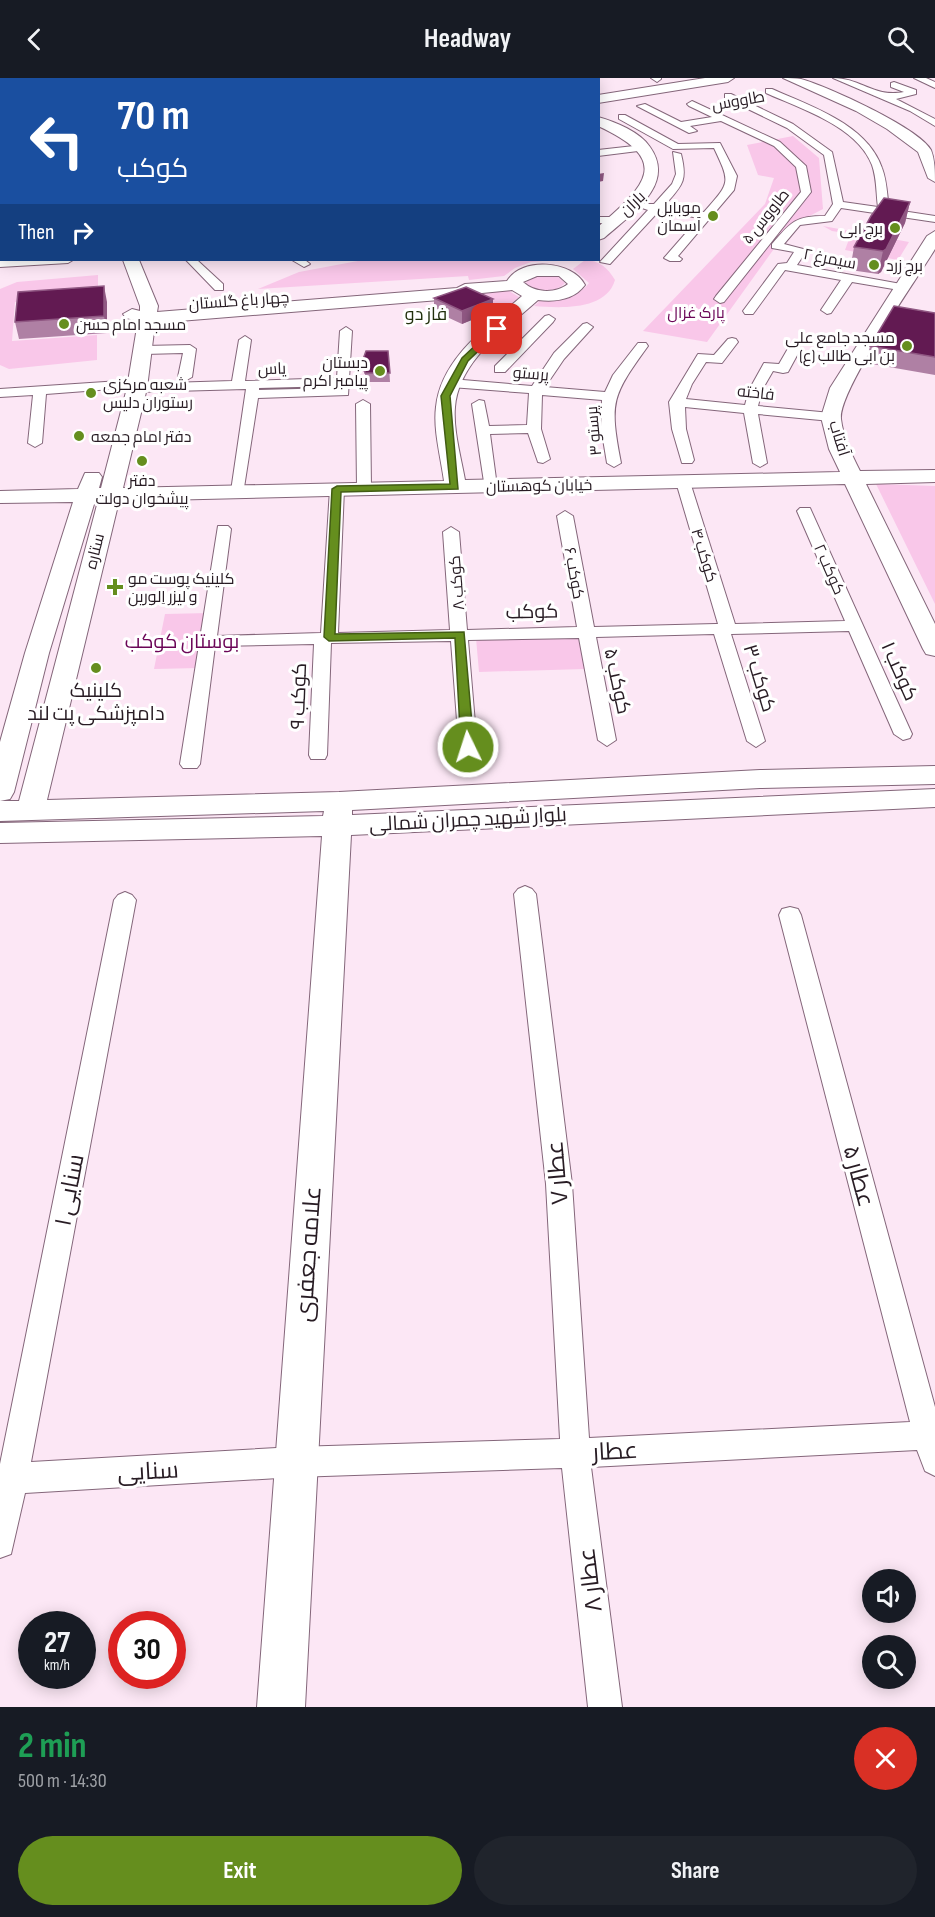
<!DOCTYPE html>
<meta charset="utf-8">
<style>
body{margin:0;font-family:"Sofia Sans Condensed",Cairo,sans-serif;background:#20242c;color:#f1f3f6;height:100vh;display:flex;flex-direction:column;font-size:22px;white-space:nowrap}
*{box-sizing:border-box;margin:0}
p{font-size:20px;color:#9ea1a6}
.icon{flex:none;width:33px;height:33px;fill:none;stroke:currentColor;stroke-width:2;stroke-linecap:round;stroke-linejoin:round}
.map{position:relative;height:1629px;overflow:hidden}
.sheet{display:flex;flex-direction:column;background:#171b24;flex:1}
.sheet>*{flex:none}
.top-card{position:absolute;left:0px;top:0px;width:600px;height:183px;box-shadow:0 3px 15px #0003;background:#1a4fa0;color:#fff;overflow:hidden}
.controls{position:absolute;left:862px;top:1491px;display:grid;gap:12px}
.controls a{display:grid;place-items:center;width:54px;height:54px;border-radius:50%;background:#171b24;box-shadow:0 3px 15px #0003;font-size:30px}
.speed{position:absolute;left:18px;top:1533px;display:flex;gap:12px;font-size:30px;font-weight:700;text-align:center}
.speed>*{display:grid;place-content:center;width:78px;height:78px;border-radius:50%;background:#171b24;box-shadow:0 3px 15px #0003;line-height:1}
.speed small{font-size:15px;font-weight:400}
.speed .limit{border:9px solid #d22;background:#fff;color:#111}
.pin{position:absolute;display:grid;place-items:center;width:51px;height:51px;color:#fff;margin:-26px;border-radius:12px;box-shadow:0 3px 9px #0006}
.me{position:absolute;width:66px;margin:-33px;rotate:356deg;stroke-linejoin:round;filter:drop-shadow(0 0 4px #0008)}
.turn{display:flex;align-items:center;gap:21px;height:126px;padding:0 18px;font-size:27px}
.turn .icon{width:78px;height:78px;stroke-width:2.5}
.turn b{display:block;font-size:42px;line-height:51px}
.then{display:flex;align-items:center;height:57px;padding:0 18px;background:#0003;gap:12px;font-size:22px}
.round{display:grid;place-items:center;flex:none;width:63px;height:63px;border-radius:32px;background:#20242c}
.summary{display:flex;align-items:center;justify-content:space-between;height:102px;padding:0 18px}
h1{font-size:36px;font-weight:700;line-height:45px;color:#1e9e55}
.primary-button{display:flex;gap:12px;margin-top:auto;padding:12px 18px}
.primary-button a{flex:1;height:69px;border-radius:36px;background:#658e1e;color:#fff;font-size:24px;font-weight:700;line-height:69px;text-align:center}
.primary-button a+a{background:#20242c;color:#f1f3f6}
header{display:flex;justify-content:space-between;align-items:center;height:78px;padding:0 18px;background:#171b24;font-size:27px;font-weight:700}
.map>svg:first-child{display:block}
.green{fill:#f9c7e9}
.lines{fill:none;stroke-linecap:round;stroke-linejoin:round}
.street-casing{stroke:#84667a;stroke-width:2}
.secondary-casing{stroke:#84667a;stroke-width:2}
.street{fill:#fff;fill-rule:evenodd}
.secondary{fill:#fff;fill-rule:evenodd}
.wall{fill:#af80a4}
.shaded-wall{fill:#905883}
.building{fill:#621a52;stroke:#905883;stroke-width:1.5}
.route{fill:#658e1e;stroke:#425c14;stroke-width:1.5}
.poi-dot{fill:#658e1e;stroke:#fff;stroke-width:2}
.labels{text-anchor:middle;stroke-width:6;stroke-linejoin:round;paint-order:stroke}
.far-street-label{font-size:16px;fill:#281c24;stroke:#fff}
.far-poi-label{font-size:16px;fill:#281c24;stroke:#fff;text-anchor:start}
.far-park-label{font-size:16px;fill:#6b0557;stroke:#fff}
.far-neighbourhood-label{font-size:18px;fill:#212f0c;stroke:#fff}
.street-label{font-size:20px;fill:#281c24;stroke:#fff}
.park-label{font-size:20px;fill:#6b0557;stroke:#fff}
.poi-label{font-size:20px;fill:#281c24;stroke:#fff}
.near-street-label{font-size:24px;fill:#281c24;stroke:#fff}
</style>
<header><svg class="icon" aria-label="back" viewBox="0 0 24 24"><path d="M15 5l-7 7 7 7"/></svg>Headway<svg class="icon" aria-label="search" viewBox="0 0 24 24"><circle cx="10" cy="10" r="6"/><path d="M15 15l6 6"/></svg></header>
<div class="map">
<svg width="935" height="1629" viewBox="0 0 935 1629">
<rect width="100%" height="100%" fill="#fce7f5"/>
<path class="green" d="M 793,58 L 819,80 L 823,131 L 796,145 L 776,168 L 707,264 L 643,253 L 765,126 L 774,100 L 758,97 L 747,67 Z
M 823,148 L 909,164 L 898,182 L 845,172 L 851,156 L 832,153 Z
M 363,182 L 554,182 L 531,184 L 515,190 L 504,198 L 469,202 L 468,198 L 258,211 L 299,194 Z
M 585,182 C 599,182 608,190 615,202 C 606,233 560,230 534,228 L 543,220 C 561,220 577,220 589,205 L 573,191 Z
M 98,197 L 98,218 L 15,224 L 12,263 L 97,257 L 97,282 L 9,291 L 0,287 L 0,211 L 17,204 Z
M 532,198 L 557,198 L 565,205 C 556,215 536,214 526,205 Z
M 506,211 L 519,219 L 506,231 L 493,226 L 473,214 Z
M 877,406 L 935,408 L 935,526 L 876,406 Z
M 209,535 L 199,590 L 154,591 L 165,536 Z
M 579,557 L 585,591 L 479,594 L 476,560 Z"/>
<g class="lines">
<g class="street-casing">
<path id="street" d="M 260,0 L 269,0 L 270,2 L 261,2 Z
M 339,0 L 349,0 L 350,2 L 340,2 Z
M 383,0 L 393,0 L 394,2 L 384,2 Z
M 416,0 L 432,0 L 414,2 Z
M 569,0 L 579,0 L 580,2 L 570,2 Z
M 651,0 L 661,0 L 661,1 L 657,4 Z
M 833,0 C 861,0 874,20 904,14 L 891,9 L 891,5 L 894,4 L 916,12 L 916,16 L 896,21 L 935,41 L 935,48 L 910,33 Z
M 914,0 L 926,0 L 935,4 L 935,10 Z
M 766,11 L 772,11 C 810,28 867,46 882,90 C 887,103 887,117 889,131 L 935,138 L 935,144 L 841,130 L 832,143 L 800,147 L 784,166 L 807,172 L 797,187 L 901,206 L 907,210 L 905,213 L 852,204 L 831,235 L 827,236 L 821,232 L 841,202 L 785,192 L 753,236 L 745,236 L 743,233 L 778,186 L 787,185 L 794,174 L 772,170 L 772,166 C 791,144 795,138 825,138 L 833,126 L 824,77 L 787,50 L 725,20 L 725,16 L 731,16 L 793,46 L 832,74 L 843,124 L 878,129 C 876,115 877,101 872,87 C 857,48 801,31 766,15 Z
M 692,23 L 780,64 L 806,88 L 811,114 L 724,224 L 720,225 L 714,221 L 716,218 L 801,114 L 796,89 L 774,68 L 721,43 L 690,48 L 697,53 L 689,55 L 637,28 L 645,26 L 681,44 L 712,39 L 689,28 L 687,26 Z
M 619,37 L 625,37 L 678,66 L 720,65 L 737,98 L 734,112 L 678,178 L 682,181 L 680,183 L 670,183 L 664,180 L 699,140 L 659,133 L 610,186 L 600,184 L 648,132 L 642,130 L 642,126 L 654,126 L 672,106 L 676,96 L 673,74 L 681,76 C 688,104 682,107 664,128 L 704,134 C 730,104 731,106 714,70 L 673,71 L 619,41 Z
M 643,67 L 648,70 L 646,72 L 598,78 L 598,72 Z
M 598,139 L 614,139 L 619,142 L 614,145 L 598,145 Z
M 73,182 L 68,185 L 0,189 L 0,183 Z
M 186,182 L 197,182 L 223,206 L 223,212 L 215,212 Z
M 292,182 L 305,182 L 310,186 L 304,189 Z
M 549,237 L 555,241 L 553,244 L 505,294 L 495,294 L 495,288 L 545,238 Z
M 587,245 L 593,249 L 564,281 L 545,309 L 605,314 L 613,297 L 638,265 L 646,265 L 648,268 C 612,318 609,323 621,385 L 614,389 L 607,385 L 601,349 L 602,322 L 542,317 L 541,351 L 550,381 L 543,385 L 538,384 L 528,355 L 490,356 L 496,401 L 494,404 L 484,404 L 472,326 L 479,322 L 484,323 L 489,348 L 527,347 L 529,315 L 451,309 L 444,305 L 451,301 L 532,308 L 554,275 L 583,246 Z
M 346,249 L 352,253 L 348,317 L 258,320 L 243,416 L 238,417 L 231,413 L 246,311 L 137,314 L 130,310 L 137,306 L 232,303 L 239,262 L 245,258 L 251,262 L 245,303 L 337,300 L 340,253 ZM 336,308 L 336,310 L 259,312 L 259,310 Z
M 732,260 L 736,261 L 738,264 L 722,285 L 706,284 L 692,306 L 686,321 L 745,327 L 749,312 L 764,285 L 779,286 L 790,267 L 795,266 L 801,270 L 788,294 L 783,295 L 773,293 L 762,312 L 758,328 L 831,335 L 838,339 L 831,343 L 758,336 L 767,385 L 760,389 L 753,385 L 744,335 L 685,329 L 686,351 L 694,382 L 692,385 L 682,385 L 672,351 L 669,324 L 698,276 L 714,277 L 728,261 Z
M 190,267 L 196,271 L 192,299 L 185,303 L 178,299 L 183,275 L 144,276 L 138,272 L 144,268 Z
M 120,303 L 125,304 L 125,310 L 46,316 L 42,365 L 35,369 L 28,365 L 33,317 L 0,319 L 0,311 Z
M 363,322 L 370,326 L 371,410 L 364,414 L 357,410 L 356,326 Z
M 683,400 L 690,404 L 735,546 L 845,543 L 797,433 L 800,430 L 810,430 L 912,656 L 910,660 L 903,662 L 894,656 L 849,553 L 731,556 L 765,663 L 756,669 L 747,663 L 714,556 L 596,559 L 616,662 L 607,668 L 598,662 L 579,560 L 468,562 L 477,669 L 475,673 L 461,673 L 459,669 L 451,563 L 331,565 L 327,677 L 325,681 L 311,681 L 309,677 L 314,566 L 215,568 L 200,686 L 197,690 L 183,690 L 180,686 L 218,448 L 228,448 L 231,451 L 217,558 L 321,555 L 330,411 L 337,407 L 344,411 L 338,555 L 450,552 L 443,454 L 451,449 L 459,454 L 467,552 L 577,549 L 557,438 L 565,433 L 573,438 L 594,549 L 716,546 L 718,546 L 676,404 Z
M 525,808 L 532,811 L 536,816 L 572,1106 L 589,1360 L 910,1344 L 779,837 L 782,831 L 790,829 L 798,831 L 801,837 L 935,1329 L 935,1398 L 925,1393 L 917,1372 L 591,1389 L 622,1629 L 588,1629 L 562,1390 L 295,1399 L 25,1415 L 11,1476 L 0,1480 L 0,1386 L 114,822 L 118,817 L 125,814 L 132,817 L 136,822 L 31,1384 L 295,1369 L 560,1361 L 546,1106 L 514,816 L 518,811 Z"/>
</g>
<g class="secondary-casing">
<path id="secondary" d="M 92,0 L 114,0 L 91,2 Z
M 118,0 L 140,0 L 117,2 Z
M 514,0 L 528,0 L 529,2 L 515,2 Z
M 705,0 L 734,0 L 728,4 L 598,25 L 598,17 Z
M 783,0 C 789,0 796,0 801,1 C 827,8 919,50 931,72 C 935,82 935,94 935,104 L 928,100 L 918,74 L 887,51 L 856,33 Z
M 0,15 L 2,15 L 2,23 L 0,23 Z
M 598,39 C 616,44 640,54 650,69 C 677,107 630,137 604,160 L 598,162 L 598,149 C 647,107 672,82 598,48 Z
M 0,47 L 2,47 L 2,56 L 0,56 Z
M 0,118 L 2,118 L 2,126 L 0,126 Z
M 935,153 L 935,171 C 917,201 838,313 841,341 C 843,359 852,377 860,393 L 935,392 L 935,404 L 866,406 L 935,546 L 935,578 L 926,576 L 923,571 L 845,406 L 119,423 L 47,722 L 339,714 L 760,692 L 935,688 L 935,706 L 760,710 L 352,732 L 352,737 L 935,711 L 935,729 L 351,757 L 305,1629 L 257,1629 L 322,758 L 0,765 L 0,745 L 323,738 L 324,733 L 0,743 L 0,723 L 19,723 L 98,423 L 95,423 L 49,575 L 14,714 L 10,721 L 0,723 L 0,664 L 25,575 L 73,424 L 0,425 L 0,413 L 78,411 L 85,395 L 99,395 L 102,399 L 99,410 L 101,410 L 127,310 L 138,243 L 126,240 L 123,236 L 132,231 L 140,233 L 140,228 L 123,182 L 139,182 L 158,228 L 157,234 L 457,210 L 465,206 L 507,203 C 522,178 573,183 585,207 C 574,222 555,224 538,222 C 506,251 459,282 455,329 C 453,352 461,379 465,402 L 840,394 L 829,371 L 821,339 L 830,310 L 927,158 ZM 537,198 L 559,198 L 568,206 C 555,216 535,215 523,204 ZM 512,212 L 522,218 C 488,248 441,280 436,329 C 433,352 441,380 444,403 L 123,410 L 147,310 L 155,245 L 464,220 L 472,216 Z"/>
</g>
<use href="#street" class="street"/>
<use href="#secondary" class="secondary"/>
</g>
<path class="wall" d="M 910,124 L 905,145 L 881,194 L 878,196 L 850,192 L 854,169 Z
M 434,220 L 493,233 L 462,246 L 434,233 Z
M 107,224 L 107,255 L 19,261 L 15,244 Z
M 935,235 L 935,297 L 866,285 L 870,268 Z
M 388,273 L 390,304 L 365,304 L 365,295 L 363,293 L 362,284 Z"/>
<path class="shaded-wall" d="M 604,95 L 603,103 L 598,104 L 598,96 Z
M 910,124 L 905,145 L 881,194 L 878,196 L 883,173 Z
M 104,208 L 107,224 L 107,255 L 104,238 Z
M 493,221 L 493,233 L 462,246 L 462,233 Z"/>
<path class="building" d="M 884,120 L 910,124 L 886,171 L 883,173 L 854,169 L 871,138 Z
M 104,208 L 104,238 L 15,244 L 18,214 Z
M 466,209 L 493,221 L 462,233 L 434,220 Z
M 894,228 L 935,235 L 935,279 L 870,268 Z
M 366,273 L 388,273 L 390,295 L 365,295 L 365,287 L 362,284 Z"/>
<path class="route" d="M 494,250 L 501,251 L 468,283 L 450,318 L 458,411 L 341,414 L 335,556 L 464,554 L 474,669 L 468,673 L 461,669 L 455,560 L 329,563 L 324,559 L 332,411 L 337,408 L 450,406 L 441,318 L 462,280 Z"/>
<g class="poi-dot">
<circle cx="713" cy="138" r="6"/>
<circle cx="895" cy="150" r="6"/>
<circle cx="874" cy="187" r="6"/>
<circle cx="64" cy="246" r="6"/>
<circle cx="907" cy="268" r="6"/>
<circle cx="380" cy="293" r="6"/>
<circle cx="91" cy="315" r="6"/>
<circle cx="79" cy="358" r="6"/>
<circle cx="142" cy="383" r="6"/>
<path d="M112 500h6v6h6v6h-6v6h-6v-6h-6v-6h6z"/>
<circle cx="96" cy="590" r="6"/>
</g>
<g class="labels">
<g class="far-street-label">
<text transform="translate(738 22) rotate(-10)" y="6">طاووس</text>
<text transform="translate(632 125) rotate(-44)" y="6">باران</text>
<text transform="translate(765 138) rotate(-51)" y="6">طاووس ۵</text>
<text transform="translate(830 180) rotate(11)" y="6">سیمرغ ۲</text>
<text transform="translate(239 222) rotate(-4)" y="6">چهار باغ گلستان</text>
<text transform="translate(272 290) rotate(-2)" y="6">یاس</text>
<text transform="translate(531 295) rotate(5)" y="6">پرستو</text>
<text transform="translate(756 314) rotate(6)" y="6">فاخته</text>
<text transform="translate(593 353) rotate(-95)" y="6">پرستو ۳</text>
<text transform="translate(840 360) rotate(73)" y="6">آفتاب</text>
<text transform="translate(539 407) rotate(-1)" y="6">خیابان کوهستان</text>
<text transform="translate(94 473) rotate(-76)" y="6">ستاره</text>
<text transform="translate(705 477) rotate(73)" y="6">کوکب ۴</text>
<text transform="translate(830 491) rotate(66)" y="6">کوکب ۲</text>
<text transform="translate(575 495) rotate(80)" y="6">کوکب ۶</text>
<text transform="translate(456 505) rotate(-95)" y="6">کوکب ۸</text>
</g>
<g class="far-poi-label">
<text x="701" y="135" text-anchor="end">موبایل<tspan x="701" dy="18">آسمان</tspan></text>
<text x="883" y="156" text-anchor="end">برج ابی</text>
<text x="886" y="193">برج زرد</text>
<text x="76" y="252">مسجد امام حسن</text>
<text x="895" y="265" text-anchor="end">مسجد جامع علی<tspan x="895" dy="18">بن ابی طالب (ع)</tspan></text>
<text x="368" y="290" text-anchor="end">دبستان<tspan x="368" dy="18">پیامبر اکرم</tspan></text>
<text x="103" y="312">شعبه مرکزی<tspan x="103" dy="18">رستوران دلیس</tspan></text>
<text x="91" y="364">دفتر امام جمعه</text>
<text x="142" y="408" text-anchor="middle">دفتر<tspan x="142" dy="18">پیشخوان دولت</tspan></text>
<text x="128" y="506">کلینیک پوست مو<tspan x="128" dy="18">و لیزر اِلورین</tspan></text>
</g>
<g class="far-park-label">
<text x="696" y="240">پارک غزال</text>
</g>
<g class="far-neighbourhood-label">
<text x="426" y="242">فاز دو</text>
</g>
<g class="street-label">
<text transform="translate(532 533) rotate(-1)" y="7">کوکب</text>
<text transform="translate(900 593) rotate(66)" y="7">کوکب ۱</text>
<text transform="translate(760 600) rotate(73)" y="7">کوکب ۳</text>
<text transform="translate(618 603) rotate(78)" y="7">کوکب ۵</text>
<text transform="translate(298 618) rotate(-88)" y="7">کوکب ۹</text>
<text transform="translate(468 741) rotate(-3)" y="7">بلوار شهید چمران شمالی</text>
</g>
<g class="park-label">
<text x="182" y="570">بوستان کوکب</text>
</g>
<g class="poi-label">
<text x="96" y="619">کلینیک<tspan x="96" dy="23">دامپزشکی پت لند</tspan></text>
</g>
<g class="near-street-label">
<text transform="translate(557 1095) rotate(-95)" y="8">عطار ۷</text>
<text transform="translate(859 1098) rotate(75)" y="8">عطار ۵</text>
<text transform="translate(69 1112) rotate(-79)" y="8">سنایی ۱</text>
<text transform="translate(308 1176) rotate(-86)" y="8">علامه جعفری</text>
<text transform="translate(615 1373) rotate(-3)" y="8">عطار</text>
<text transform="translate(148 1393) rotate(-3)" y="8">سنایی</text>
<text transform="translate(590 1502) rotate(-97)" y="8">عطار ۸</text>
</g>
</g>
</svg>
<div class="controls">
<a><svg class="icon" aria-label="sound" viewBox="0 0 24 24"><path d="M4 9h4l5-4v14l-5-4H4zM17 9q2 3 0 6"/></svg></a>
<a><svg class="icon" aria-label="search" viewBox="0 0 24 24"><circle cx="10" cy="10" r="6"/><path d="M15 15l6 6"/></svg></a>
</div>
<div class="speed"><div>27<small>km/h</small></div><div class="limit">30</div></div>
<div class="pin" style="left:497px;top:251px;background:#d93025"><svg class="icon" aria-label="arrive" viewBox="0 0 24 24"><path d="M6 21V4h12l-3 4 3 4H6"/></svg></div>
<svg class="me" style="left:468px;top:669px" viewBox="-20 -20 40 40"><circle r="17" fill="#658e1e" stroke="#fff" stroke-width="3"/><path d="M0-11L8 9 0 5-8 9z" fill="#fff"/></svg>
<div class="top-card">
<div class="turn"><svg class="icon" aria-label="left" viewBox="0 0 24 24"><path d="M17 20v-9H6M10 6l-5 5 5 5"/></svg><div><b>70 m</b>کوکب</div></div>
<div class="then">Then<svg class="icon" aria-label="right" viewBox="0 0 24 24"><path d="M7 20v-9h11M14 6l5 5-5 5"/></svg></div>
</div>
</div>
<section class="sheet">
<div class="summary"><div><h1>2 min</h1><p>500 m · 14:30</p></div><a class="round" style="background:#d93025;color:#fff"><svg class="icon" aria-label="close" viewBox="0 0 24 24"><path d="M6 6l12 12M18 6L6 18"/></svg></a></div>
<div class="primary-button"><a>Exit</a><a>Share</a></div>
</section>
